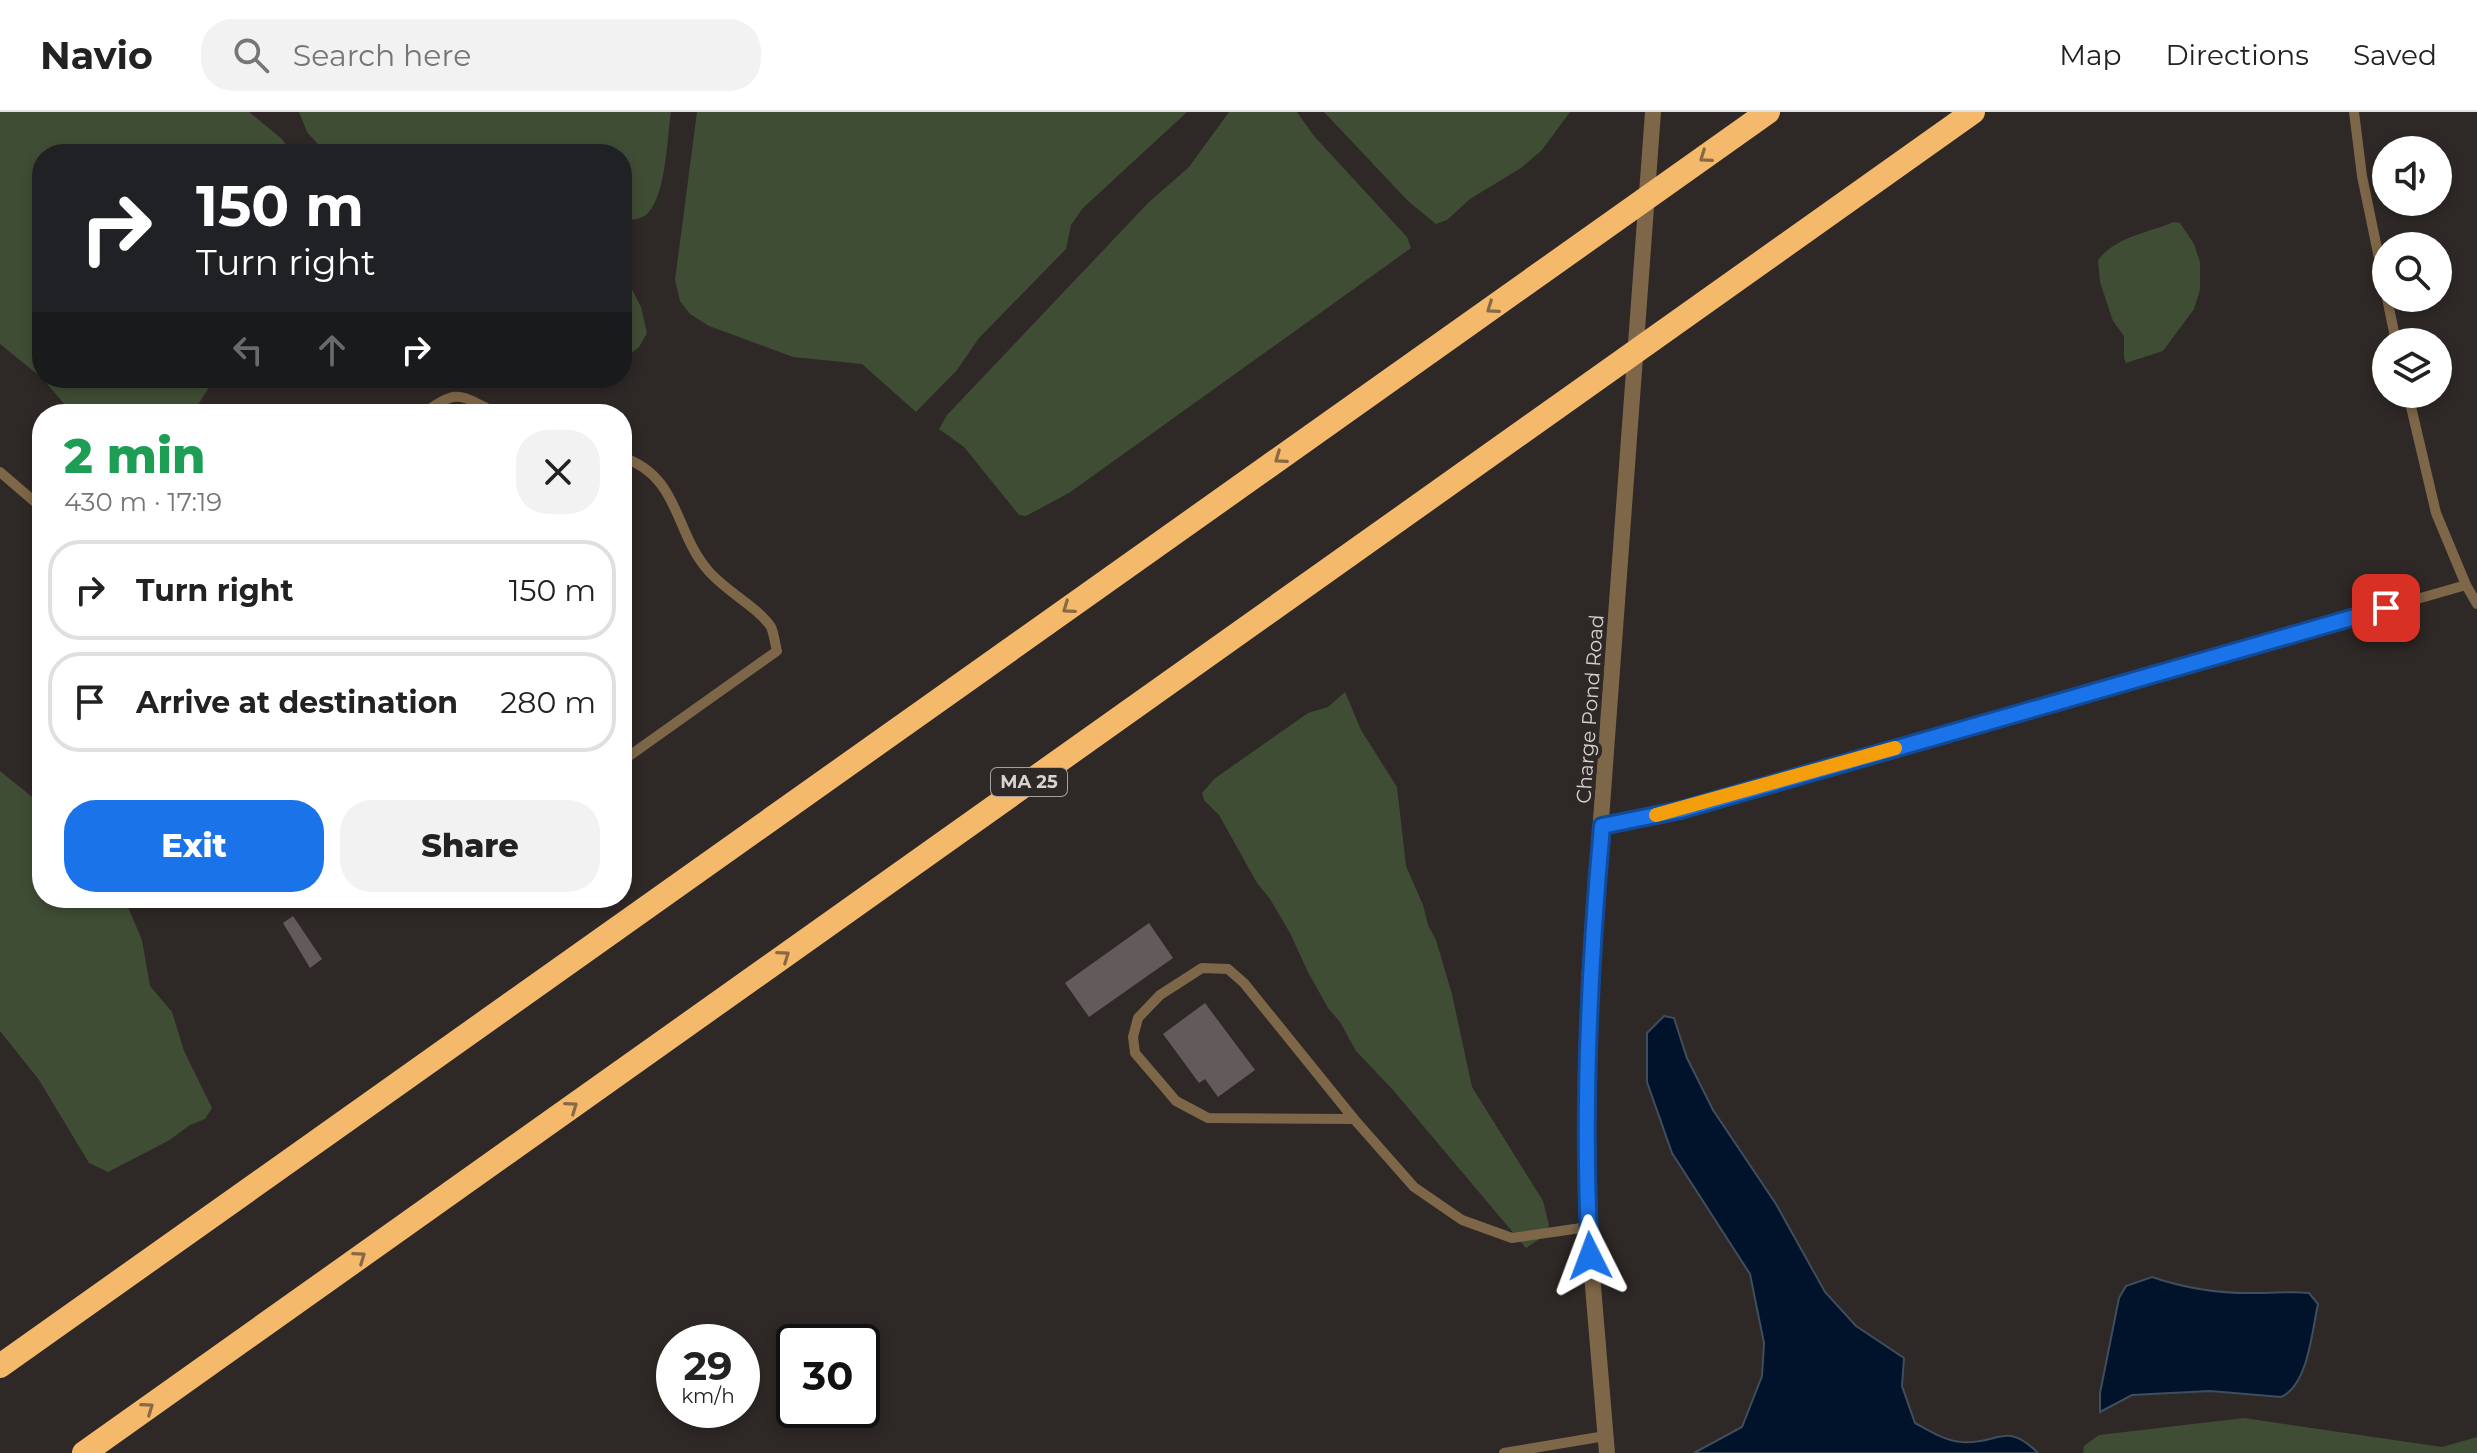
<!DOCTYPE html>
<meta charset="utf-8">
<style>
body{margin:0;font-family:Montserrat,sans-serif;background:#f2f2f2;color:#222;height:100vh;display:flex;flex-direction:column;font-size:30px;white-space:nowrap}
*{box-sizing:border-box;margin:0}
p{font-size:26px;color:#767676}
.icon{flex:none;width:44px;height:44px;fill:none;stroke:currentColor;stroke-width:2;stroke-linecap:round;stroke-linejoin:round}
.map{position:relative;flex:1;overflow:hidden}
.drawer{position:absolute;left:32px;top:292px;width:600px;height:504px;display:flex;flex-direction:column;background:#fff;border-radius:32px;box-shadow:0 4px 12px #0003}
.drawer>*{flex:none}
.top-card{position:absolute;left:32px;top:32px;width:600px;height:244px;border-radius:32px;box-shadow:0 4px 12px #0003;background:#202124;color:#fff;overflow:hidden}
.controls{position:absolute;left:2372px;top:24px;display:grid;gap:16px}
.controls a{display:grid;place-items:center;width:80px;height:80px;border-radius:50%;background:#fff;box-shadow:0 4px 12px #0003;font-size:40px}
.speed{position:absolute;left:656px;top:1212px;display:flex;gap:16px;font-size:40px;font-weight:700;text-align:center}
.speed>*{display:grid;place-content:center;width:104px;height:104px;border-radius:50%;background:#fff;box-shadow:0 4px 12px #0003;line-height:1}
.speed small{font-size:20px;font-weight:400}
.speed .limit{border:4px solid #111;border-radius:12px;background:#fff;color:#111}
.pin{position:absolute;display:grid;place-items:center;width:68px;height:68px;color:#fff;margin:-34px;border-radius:16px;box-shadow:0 4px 12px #0006}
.me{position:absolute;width:88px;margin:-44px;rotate:357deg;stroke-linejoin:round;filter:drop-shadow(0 0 6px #0008)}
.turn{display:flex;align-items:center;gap:28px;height:168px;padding:0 32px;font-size:36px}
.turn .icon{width:104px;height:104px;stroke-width:2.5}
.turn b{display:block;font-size:56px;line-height:68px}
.lanes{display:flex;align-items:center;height:76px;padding:0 32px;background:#0003;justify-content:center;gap:40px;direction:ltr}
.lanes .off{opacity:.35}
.round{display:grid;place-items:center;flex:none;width:84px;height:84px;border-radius:32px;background:#f2f2f2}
.headline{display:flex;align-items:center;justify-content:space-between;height:136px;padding:0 32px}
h1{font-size:48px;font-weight:800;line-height:60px;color:#1e9e55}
.action{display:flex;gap:16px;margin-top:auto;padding:16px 32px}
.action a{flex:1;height:92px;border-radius:32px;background:#1a73e8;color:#fff;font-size:32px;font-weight:800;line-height:92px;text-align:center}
.action a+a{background:#f2f2f2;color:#222}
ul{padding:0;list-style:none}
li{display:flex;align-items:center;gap:24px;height:100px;margin:0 16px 12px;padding:0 16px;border:4px solid #e0e0e0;border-radius:32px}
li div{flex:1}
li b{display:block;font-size:30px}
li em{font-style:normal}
header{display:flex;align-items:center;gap:48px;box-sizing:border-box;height:112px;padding:0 40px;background:#fff;border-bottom:2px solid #e0e0e0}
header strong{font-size:38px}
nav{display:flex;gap:44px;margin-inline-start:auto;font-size:28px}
.search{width:560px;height:72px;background:#f2f2f2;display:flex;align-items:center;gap:20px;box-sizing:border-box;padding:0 28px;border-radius:32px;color:#767676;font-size:30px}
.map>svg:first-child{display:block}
.green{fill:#404d35}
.water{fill:#00132a;stroke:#404d5c;stroke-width:2}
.building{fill:#635b5b}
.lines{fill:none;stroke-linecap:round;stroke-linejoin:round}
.service{stroke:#7e6648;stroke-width:10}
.minor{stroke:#7e6648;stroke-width:16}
.motorway{stroke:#f5b96b;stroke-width:24}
.oneway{stroke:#886945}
.route-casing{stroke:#114b97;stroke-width:20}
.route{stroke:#1a73e8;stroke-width:14}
.slow{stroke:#f59e0b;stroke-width:14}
.labels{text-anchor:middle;stroke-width:8;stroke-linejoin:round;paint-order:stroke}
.shield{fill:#2e2826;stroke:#a4a09e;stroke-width:2}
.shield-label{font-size:18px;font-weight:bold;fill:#d7d3d1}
.street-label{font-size:20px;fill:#d7d3d1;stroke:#2e2826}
</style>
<header>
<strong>Navio</strong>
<div class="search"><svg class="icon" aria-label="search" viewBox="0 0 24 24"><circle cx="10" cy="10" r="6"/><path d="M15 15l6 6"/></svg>Search here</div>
<nav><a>Map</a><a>Directions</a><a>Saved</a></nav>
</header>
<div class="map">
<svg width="2477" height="1341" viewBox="0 0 2477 1341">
<rect width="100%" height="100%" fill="#2e2826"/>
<path class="green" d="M 0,0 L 249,0 L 282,27 L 292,42 L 42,42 L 42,266 L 0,232 Z
M 299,0 L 671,0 C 667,26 666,82 648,101 C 643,106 637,107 630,108 L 622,136 L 622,42 L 327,42 L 307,20 Z
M 697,0 L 1187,0 L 1083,96 L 1071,113 L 1066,137 L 979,226 L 957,258 L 916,300 L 862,252 L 793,245 L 709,214 L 690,202 L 680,189 L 675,168 Z
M 1229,0 L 1297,0 L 1314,24 L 1407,125 L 1411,136 L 1069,381 L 1026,404 L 1019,403 L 964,335 L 939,317 L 947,303 L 1149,90 L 1189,55 Z
M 1324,0 L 1570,0 L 1542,38 L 1521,56 L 1470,87 L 1447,108 L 1436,112 L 1408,89 Z
M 2174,110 L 2180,111 L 2194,132 L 2200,150 L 2200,178 L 2194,197 L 2163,239 L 2126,251 L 2124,246 L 2124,224 L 2113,209 L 2100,170 L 2098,148 C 2117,124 2148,121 2174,110 Z
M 622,148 L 623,160 L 641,195 L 647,221 L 639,235 L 622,248 Z
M 42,266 L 221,266 L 208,277 L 192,302 L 73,302 Z
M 1345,580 L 1361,618 L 1397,675 L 1406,754 L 1423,793 L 1428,813 L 1436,828 L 1452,882 L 1472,975 L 1543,1089 L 1549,1113 L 1545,1123 L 1526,1136 L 1393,978 L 1356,939 L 1340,910 L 1328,896 L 1308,860 L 1290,821 L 1270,787 L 1257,771 L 1219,703 L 1204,688 L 1202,681 L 1214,667 L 1308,601 L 1328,595 Z
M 0,659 L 42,693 L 42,786 L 124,786 L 142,828 L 150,874 L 172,900 L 184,939 L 212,996 L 205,1007 L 190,1013 L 168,1029 L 108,1060 L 89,1051 L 39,968 L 0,919 Z
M 2244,1306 L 2442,1335 L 2477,1325 L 2477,1341 L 2083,1341 L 2084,1334 L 2099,1323 Z"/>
<path class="water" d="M 1664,904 L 1674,906 L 1687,946 L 1713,998 L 1776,1092 L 1825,1180 L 1856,1214 L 1904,1246 L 1902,1274 L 1915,1311 C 1930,1319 1945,1329 1962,1330 C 1998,1333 2005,1308 2038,1341 L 1694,1341 L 1742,1315 L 1762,1264 L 1764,1231 L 1750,1162 L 1672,1041 L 1647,970 L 1647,921 Z
M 2152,1165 C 2187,1177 2221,1182 2259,1181 C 2276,1181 2292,1179 2309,1181 L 2318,1192 C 2312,1219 2308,1274 2281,1285 L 2210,1279 L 2132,1283 L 2100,1300 L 2100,1281 L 2119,1186 L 2126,1174 Z"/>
<path class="building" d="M 293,804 L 322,847 L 310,856 L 283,811 Z
M 1149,811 L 1173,846 L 1089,905 L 1065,871 Z
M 1205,891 L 1255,958 L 1218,985 L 1205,967 L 1199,971 L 1163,922 Z"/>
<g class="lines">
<path class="service" d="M 2354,0 L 2362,64 L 2386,180
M 2387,186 L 2396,230
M 2408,282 L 2436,401 L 2466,473
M 423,302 C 462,272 461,287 501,302
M 622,345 C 679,364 674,417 706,456 C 723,478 757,494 771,515 C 774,521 775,532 777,539 L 622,649
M 0,360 L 42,396
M 1602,714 L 1681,698 L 2466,473 L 2477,492
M 1354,1007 L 1208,1006 L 1176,989 L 1135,941 L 1133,925 L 1138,906 L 1160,883 L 1202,856 L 1228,857 L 1244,871 L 1354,1007 L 1414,1075 L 1462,1108 L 1512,1126 L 1588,1115
M 1504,1341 L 1605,1324"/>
<path class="minor" d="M 1607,1341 L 1588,1115 L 1586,1023 L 1589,871 L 1653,0"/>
<path class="motorway" d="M 0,1254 L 1768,0
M 84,1341 L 1973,0"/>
</g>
<defs><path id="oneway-chevron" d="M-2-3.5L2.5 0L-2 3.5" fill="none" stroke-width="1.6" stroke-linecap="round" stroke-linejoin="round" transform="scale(2)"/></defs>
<g class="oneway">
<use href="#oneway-chevron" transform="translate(1705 45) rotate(145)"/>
<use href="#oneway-chevron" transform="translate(1492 196) rotate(145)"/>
<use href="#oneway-chevron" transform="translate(1280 346) rotate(145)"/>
<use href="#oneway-chevron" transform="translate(1068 496) rotate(145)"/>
<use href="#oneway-chevron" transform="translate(784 844) rotate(-35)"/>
<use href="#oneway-chevron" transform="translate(572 995) rotate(-35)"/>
<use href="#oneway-chevron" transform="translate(360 1145) rotate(-35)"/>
<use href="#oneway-chevron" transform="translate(148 1296) rotate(-35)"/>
</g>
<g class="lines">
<g class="route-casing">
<path id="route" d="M 1590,1144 C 1582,1000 1589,857 1602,714 L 1681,698 L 2386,496"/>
</g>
<use href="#route" class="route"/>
<path class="slow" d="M 1656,703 L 1895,636"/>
</g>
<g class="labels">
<rect class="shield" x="991" y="656" width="76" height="28" rx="6"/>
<g class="shield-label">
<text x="1029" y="676">MA 25</text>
</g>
<g class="street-label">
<text transform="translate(1590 597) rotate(-86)" y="7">Charge Pond Road</text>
</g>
</g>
</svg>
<div class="controls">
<a><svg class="icon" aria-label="sound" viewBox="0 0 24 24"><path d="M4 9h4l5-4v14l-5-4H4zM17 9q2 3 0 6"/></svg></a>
<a><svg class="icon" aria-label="search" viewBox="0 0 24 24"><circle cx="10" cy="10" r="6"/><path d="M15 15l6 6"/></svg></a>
<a><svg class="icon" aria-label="layers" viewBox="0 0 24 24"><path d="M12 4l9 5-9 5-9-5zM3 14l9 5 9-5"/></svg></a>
</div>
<div class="speed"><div>29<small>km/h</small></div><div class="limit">30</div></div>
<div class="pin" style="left:2386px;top:496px;background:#d93025"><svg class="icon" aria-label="arrive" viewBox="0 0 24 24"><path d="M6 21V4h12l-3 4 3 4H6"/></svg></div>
<svg class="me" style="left:1590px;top:1144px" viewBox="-20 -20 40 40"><path d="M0-17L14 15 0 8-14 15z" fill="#1a73e8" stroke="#fff" stroke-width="4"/></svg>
<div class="top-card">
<div class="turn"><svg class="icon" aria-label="right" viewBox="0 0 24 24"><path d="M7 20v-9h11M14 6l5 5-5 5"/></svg><div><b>150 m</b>Turn right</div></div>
<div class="lanes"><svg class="icon off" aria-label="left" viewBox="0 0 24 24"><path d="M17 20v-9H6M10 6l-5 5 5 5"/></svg><svg class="icon off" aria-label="ahead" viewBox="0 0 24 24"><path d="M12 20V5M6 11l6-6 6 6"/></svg><svg class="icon" aria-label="right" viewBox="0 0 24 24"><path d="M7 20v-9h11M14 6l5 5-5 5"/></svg></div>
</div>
<section class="drawer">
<div class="headline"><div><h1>2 min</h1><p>430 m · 17:19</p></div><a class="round"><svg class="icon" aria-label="close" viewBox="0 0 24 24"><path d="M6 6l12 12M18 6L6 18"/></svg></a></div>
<ul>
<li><svg class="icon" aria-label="right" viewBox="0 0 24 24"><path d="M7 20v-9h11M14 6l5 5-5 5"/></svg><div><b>Turn right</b></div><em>150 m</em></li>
<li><svg class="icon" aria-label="arrive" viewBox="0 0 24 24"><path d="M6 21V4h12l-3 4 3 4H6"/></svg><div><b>Arrive at destination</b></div><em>280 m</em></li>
</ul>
<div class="action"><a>Exit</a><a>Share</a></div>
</section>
</div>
